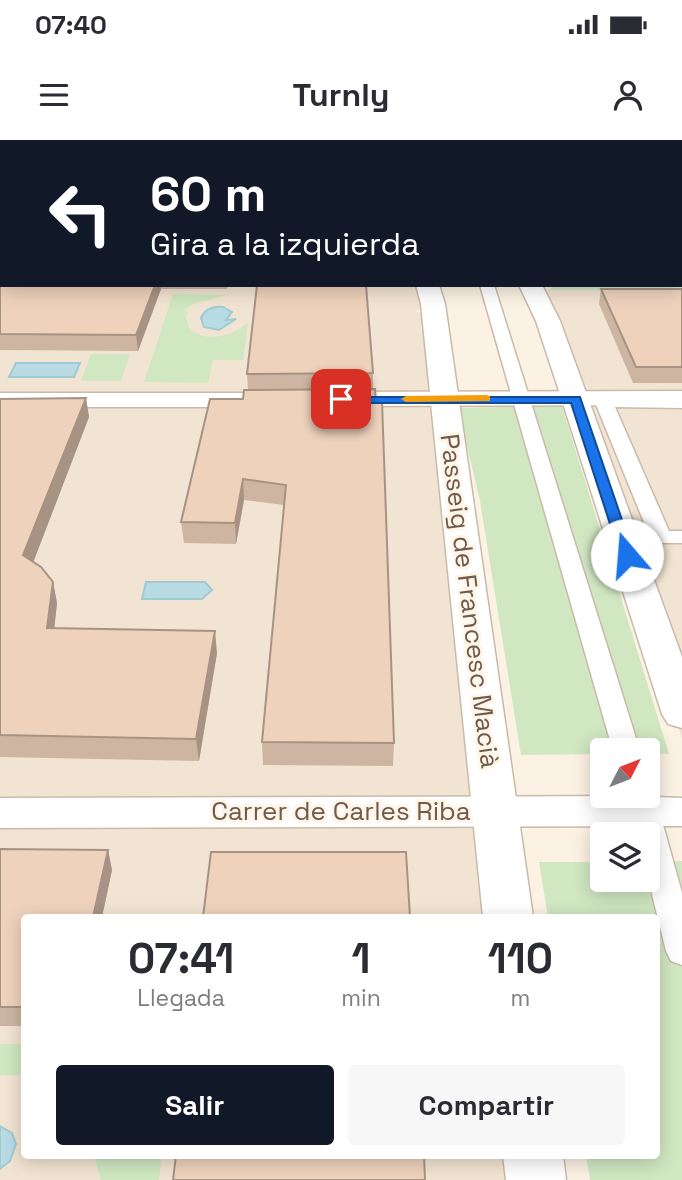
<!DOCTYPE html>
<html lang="es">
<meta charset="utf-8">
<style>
body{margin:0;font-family:"Space Grotesk",sans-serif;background:#f7f7f7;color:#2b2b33;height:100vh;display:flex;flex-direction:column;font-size:26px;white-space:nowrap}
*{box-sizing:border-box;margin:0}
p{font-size:23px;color:#7c7c81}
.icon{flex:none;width:38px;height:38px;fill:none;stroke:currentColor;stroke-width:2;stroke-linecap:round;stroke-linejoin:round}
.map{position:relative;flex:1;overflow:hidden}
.sheet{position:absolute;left:21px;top:774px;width:639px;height:245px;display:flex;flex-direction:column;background:#fff;border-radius:7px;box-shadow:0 4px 18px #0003}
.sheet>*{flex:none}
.guide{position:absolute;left:0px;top:0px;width:682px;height:147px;box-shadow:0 4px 18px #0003;background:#111827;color:#fff;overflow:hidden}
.needle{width:46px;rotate:48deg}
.tools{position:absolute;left:590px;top:598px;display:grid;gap:14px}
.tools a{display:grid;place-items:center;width:70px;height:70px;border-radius:7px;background:#fff;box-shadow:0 4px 18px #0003;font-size:35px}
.pin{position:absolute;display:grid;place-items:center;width:60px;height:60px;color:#fff;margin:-30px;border-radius:14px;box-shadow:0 4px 10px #0006}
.me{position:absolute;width:77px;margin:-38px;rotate:342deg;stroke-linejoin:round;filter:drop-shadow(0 0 5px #0008)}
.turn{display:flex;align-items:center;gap:24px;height:147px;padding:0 35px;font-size:32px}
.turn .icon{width:91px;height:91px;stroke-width:2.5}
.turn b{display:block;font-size:49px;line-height:60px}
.eta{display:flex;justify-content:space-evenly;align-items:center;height:119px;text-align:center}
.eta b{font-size:42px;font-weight:800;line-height:49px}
.primary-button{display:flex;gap:14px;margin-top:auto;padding:14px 35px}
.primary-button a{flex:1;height:80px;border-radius:7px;background:#111827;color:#fff;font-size:28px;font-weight:800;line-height:80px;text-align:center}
.primary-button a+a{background:#f7f7f7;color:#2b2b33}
.status{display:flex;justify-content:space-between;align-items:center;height:49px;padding:0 35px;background:#fff;direction:ltr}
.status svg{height:19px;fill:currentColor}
header{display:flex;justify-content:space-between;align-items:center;height:91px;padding:0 35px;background:#fff;font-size:32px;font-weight:800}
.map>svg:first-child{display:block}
.residential{fill:#f2e4d2}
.green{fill:#d0e7c2}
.water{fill:#b9dbe3;stroke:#a0cad4;stroke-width:2}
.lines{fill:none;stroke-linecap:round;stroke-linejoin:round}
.pedestrian-casing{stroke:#cbbaaa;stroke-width:3}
.minor-casing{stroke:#cbbaaa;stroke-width:3}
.tertiary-casing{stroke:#cbbaaa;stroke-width:3}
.secondary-casing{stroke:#d0bcab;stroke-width:3}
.pedestrian{fill:#fff;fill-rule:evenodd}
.minor{fill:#fff;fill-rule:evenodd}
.tertiary{fill:#fff;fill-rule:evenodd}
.secondary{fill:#fff;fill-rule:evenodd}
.rail{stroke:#b5a3c3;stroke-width:2.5;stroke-dasharray:5 3.5;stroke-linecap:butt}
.wall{fill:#cdb5a2}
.shaded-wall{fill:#a79384}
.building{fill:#eed2bc;stroke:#a79384;stroke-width:2}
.route{fill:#1a73e8;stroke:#114b97;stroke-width:2}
.slow{fill:#f59e0b}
.labels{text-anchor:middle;stroke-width:6;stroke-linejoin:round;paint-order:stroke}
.street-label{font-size:26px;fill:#71594b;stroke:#fef6e9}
</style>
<div class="status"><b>07:40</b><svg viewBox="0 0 49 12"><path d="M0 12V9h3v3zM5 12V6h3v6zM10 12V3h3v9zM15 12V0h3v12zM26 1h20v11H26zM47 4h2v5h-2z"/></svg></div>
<header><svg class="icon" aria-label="menu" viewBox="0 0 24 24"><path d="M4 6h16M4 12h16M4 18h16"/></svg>Turnly<svg class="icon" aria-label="person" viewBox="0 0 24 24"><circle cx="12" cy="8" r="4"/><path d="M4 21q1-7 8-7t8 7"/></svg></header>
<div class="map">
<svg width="682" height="1040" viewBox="0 0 682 1040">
<rect width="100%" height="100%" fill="#fbf2e3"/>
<path class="residential" d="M 0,22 L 2,145 L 427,145 L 433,164 L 416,171 L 433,180 L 508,777 L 24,777 L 24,1015 L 533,1015 L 536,1040 L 0,1040 Z
M 532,150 L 682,151 L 682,599 L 627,415 Z"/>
<path class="green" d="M 681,121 L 682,151 L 549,150 L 555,145 L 681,145 Z
M 173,154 L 229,155 L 195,163 L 183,171 L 188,172 L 186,177 L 189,188 C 207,204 232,196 248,183 L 243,220 L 213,220 L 208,243 L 144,242 Z
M 91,214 L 130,214 L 121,241 L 81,241 Z
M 562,266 L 669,614 L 602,611 L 602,614 L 521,615 L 480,361 L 458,268 Z
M 648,721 L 682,721 L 682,1040 L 590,1040 L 586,1015 L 656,1015 L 656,777 L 548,777 L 539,722 L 602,722 L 602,740 L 648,740 Z
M 0,904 L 24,904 L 24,935 L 0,935 Z
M 94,1015 L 162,1015 L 159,1040 L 101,1040 Z"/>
<path class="water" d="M 223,167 L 232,172 L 226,180 L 236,179 L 219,190 L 204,187 L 201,178 C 205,169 213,166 223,167 Z
M 16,223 L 80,223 L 74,237 L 9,237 Z
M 146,442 L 205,442 L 212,450 L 202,459 L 142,459 Z
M 0,986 L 12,993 L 16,1004 L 10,1021 L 0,1029 Z"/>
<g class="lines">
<g class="pedestrian-casing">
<path id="pedestrian" d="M 480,145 L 494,145 L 640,611 L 613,611 Z
M 604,257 L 682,258 L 682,268 L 615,267 L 669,391 L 682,391 L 682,403 L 661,403 L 650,397 L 595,262 Z
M 648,648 L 655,656 L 682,753 L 682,825 L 671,821 L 666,811 L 648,738 L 648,695 L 637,695 L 627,656 L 648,656 Z"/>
</g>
<g class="minor-casing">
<path id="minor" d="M 27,0 L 50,0 L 26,2 Z
M 240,0 L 254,0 L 239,2 Z
M 0,6 L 2,6 L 2,14 L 0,14 Z
M 0,96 L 2,96 L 2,106 L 0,106 Z
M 682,251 L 682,265 L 331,266 L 323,264 L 319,259 L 323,254 L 331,252 Z
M 0,253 L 253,253 L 261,255 L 265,260 L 261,265 L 253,267 L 0,267 Z
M 631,656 L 682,658 L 682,686 L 0,688 L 0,658 Z"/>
</g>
<g class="tertiary-casing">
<path id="tertiary" d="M 416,145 L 439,145 L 445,164 L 533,777 L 483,777 L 421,164 Z
M 519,145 L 542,145 L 560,181 L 682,517 L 682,588 L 668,584 L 662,574 L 562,260 L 536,181 Z
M 503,1015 L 563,1015 L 566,1040 L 506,1040 Z"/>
</g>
<g class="secondary-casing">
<path id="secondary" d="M 135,0 L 155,0 L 156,2 L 136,2 Z
M 172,0 L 192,0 L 193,2 L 173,2 Z
M 681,108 L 682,108 L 682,120 L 681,120 Z"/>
</g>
<use href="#pedestrian" class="pedestrian"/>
<use href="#minor" class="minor"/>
<use href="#tertiary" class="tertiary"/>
<use href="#secondary" class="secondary"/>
<path class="rail" d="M 471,0 L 481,2
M 491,0 L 501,2"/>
</g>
<path class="wall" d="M 0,15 L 2,15 L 2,89 L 0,89 Z
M 0,110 L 2,145 L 228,145 L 227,149 L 161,149 L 138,211 L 0,210 Z
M 601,149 L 682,149 L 682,243 L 633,243 L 599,164 Z
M 373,233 L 373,249 L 394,603 L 393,626 L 263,625 L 262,602 L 284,365 L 244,360 L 236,404 L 184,403 L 181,382 L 248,250 L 247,234 Z
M 86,258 L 89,277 L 33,422 L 53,442 L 57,463 L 54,488 L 217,513 L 199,621 L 0,617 L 0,259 Z
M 0,709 L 108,710 L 112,730 L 102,777 L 24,777 L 24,886 L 0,886 Z"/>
<path class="shaded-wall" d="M 155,145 L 160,145 L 161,149 L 138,211 L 136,195 Z
M 86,258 L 89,277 L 28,436 L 23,415 Z
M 243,339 L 244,360 L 236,404 L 235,383 Z
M 53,442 L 57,463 L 52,510 L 47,488 Z
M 215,491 L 217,513 L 199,621 L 196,599 Z
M 108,710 L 112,730 L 102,777 L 93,777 Z"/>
<path class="building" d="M 0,15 L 2,15 L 2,76 L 0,76 Z
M 2,107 L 2,145 L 155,145 L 136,195 L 0,194 L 0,110 Z
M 257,145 L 366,145 L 373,233 L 247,234 Z
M 601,149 L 682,149 L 682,227 L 636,227 Z
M 375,249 L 376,261 L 382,261 L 394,603 L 262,602 L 286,345 L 243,339 L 235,383 L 181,382 L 210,259 L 243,259 L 244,250 Z
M 86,258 L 23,415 L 41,427 L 53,442 L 47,488 L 215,491 L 196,599 L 0,595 L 0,259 Z
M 0,709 L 108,710 L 93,777 L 24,777 L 24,867 L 0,867 Z
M 211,712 L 406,712 L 410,777 L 203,777 Z
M 176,1015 L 424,1015 L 425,1040 L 173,1040 Z"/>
<path class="route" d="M 337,257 L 580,257 L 634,415 L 627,420 L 620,415 L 571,263 L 341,263 L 337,262 Z"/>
<path class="slow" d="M 486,255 L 490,256 L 490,261 L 406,262 L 401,259 L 406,256 Z"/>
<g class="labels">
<g class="street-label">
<text transform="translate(470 461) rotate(83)" y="9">Passeig de Francesc Macià</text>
<text x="341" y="680">Carrer de Carles Riba</text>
</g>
</g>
</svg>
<div class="tools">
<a><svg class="needle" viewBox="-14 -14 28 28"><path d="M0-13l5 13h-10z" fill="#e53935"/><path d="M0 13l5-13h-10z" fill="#7c7c81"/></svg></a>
<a><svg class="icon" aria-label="layers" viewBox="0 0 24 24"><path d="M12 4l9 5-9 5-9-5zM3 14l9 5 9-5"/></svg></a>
</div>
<div class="pin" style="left:341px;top:259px;background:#d93025"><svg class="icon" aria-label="arrive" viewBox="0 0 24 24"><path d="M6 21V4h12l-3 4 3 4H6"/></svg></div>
<svg class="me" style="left:627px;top:415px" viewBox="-20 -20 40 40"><circle r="19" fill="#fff"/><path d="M0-13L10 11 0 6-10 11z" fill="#1a73e8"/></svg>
<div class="guide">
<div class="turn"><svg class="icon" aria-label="left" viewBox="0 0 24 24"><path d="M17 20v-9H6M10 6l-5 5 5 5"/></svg><div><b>60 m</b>Gira a la izquierda</div></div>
</div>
<section class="sheet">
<div class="eta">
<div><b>07:41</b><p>Llegada</p></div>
<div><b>1</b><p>min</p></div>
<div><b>110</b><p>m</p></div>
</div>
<div class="primary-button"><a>Salir</a><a>Compartir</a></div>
</section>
</div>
